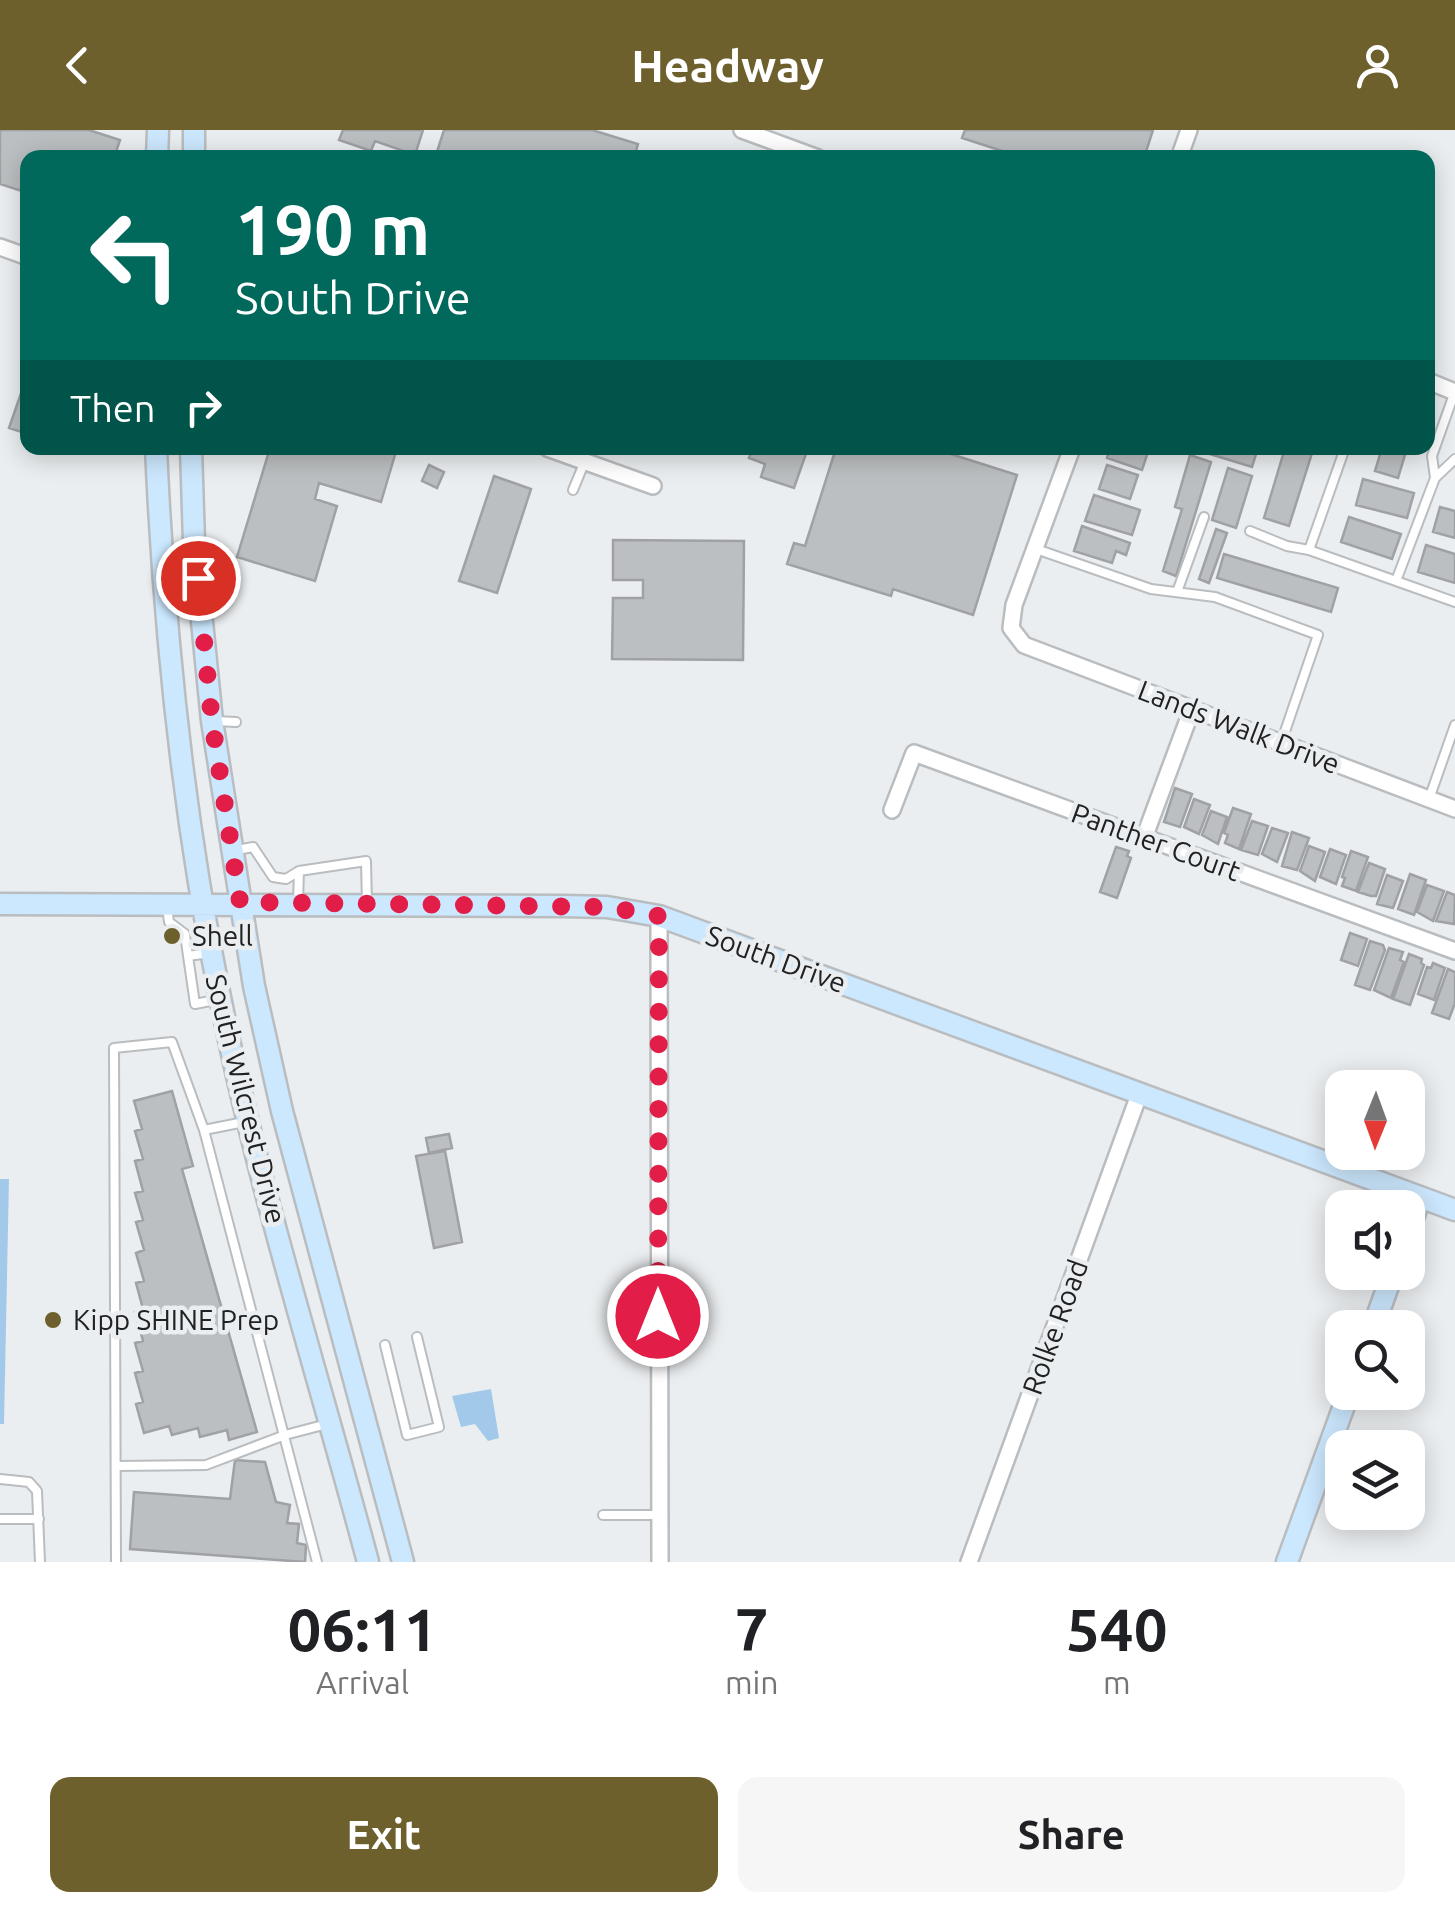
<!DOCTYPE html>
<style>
body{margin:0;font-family:Ubuntu,sans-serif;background:#f6f6f6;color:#202124;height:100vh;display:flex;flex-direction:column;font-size:38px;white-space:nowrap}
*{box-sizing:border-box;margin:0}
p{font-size:32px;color:#757577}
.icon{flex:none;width:55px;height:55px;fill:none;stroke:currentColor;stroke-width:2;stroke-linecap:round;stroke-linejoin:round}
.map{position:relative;height:1432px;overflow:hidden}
.side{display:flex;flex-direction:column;background:#fff;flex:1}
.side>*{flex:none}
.top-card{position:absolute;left:20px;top:20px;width:1415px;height:305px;border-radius:20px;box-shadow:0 5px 25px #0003;background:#00695c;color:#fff;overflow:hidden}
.needle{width:65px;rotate:181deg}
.controls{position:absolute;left:1325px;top:940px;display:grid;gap:20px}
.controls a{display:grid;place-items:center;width:100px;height:100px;border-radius:20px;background:#fff;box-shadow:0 5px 25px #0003;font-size:50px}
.pin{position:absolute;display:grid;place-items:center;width:85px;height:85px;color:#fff;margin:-42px;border:5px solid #fff;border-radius:50%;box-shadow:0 2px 10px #0007}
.me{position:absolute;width:110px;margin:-55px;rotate:0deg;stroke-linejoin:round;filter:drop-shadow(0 0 8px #0008)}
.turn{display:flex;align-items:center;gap:35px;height:210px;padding:0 50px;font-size:45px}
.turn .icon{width:130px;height:130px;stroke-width:2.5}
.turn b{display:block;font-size:70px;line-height:85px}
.then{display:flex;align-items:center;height:95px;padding:0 50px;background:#0003;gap:20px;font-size:38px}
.eta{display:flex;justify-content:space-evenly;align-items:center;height:170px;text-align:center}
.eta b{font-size:60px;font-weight:700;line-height:70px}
.button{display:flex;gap:20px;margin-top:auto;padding:20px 50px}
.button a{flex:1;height:115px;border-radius:20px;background:#6d602d;color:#fff;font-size:40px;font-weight:700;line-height:115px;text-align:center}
.button a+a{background:#f6f6f6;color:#202124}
header{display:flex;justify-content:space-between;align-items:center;height:130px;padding:0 50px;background:#6d602d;color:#fff;font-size:45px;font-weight:700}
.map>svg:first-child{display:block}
.green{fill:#a3c9ea}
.building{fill:#bcbfc1;stroke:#9fa1a4;stroke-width:2.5}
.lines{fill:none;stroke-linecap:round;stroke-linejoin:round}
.lane-casing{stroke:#babdc0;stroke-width:12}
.street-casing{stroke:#babdc0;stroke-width:20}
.secondary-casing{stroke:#babdc0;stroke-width:25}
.lane{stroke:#fff;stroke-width:8}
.street{stroke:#fff;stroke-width:15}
.secondary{stroke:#cce8fe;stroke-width:20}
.route{stroke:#e11d48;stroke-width:18;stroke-dasharray:0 32.4}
.poi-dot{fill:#6d602d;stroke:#ebeef0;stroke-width:4}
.labels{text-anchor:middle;stroke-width:9;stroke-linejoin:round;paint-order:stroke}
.street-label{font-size:28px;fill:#202122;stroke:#ebeef0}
.poi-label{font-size:28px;fill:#202122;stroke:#ebeef0;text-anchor:start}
</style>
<header><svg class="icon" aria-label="back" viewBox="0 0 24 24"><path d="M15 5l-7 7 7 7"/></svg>Headway<svg class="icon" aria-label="person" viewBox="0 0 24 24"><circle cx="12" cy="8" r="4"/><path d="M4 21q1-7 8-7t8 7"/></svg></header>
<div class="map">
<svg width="1455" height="1432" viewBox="0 0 1455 1432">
<rect width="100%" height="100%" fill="#ebeef0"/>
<path class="green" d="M 0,1049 L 9,1049 L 4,1294 L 0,1294 Z
M 491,1259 L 499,1308 L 488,1311 L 475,1294 L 461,1297 L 452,1266 Z"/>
<path class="building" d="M 0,0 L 89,0 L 120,10 L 114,28 L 28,28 L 28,63 L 0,54 Z
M 343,0 L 423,0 L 415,25 L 375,11 L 371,21 L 339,10 Z
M 444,0 L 592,0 L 638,14 L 634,28 L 435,28 Z
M 965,0 L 1153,0 L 1144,28 L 1024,28 L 962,8 Z
M 28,243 L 28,304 L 9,298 Z
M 270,318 L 397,318 L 381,372 L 319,353 L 315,369 L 337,376 L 315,451 L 237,427 Z
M 753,318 L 808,318 L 794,358 L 761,347 L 765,334 L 749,328 Z
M 836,318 L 932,318 L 1017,345 L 973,485 L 893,459 L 891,466 L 787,434 L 794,413 L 805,416 Z
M 1110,318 L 1149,319 L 1142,340 L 1107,328 Z
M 1202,318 L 1258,318 L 1252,337 L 1200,321 Z
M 1285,318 L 1313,320 L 1289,396 L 1264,388 Z
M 1382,318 L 1407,318 L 1398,348 L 1375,341 Z
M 1190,325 L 1211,332 L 1176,446 L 1163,441 L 1182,379 L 1175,377 Z
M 429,335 L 444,342 L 437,358 L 422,351 Z
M 1107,335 L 1138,345 L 1130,369 L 1099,359 Z
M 1228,338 L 1252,346 L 1236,398 L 1212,390 Z
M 494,346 L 531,359 L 497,463 L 459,451 Z
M 1363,349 L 1414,363 L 1407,388 L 1356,375 Z
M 1094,365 L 1140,380 L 1132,405 L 1085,391 Z
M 1440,377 L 1455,381 L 1455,408 L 1433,402 Z
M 1349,387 L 1401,404 L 1392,429 L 1341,412 Z
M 1082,396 L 1130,413 L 1126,425 L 1116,421 L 1112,433 L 1074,421 Z
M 1216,399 L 1227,403 L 1209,453 L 1199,449 Z
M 613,410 L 744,411 L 743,530 L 612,529 L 613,468 L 643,468 L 643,450 L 613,450 Z
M 1426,415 L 1455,424 L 1455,453 L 1418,442 Z
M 1224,424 L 1338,458 L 1331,482 L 1217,448 Z
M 1175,658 L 1192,664 L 1180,697 L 1164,692 Z
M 1194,669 L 1210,675 L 1199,704 L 1184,697 Z
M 1233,678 L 1251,684 L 1239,719 L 1225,713 L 1228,705 L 1224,703 Z
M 1211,681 L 1227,687 L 1218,714 L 1202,705 Z
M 1252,691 L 1268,696 L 1258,725 L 1241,720 Z
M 1272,698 L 1288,703 L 1277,732 L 1262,724 Z
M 1292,702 L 1309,708 L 1297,740 L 1282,736 Z
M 1309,716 L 1325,722 L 1315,751 L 1300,741 Z
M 1116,717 L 1129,721 L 1127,726 L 1131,728 L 1117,768 L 1100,762 Z
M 1330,719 L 1346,725 L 1336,754 L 1320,747 Z
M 1351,721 L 1368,727 L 1356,761 L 1342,756 L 1345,748 L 1342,747 Z
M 1369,733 L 1385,739 L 1376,766 L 1371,766 L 1358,762 Z
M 1410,744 L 1426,750 L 1414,785 L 1398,779 Z
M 1387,745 L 1403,751 L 1393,778 L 1377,774 Z
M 1427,755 L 1444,761 L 1433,791 L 1417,782 Z
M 1447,762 L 1455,765 L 1454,794 L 1436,791 Z
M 1350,803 L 1367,809 L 1358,836 L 1341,830 Z
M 1370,811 L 1383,815 L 1385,820 L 1370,860 L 1355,855 Z
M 1389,818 L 1403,822 L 1400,830 L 1404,832 L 1391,868 L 1374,860 Z
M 1409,824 L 1422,829 L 1421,833 L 1424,835 L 1410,875 L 1393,869 Z
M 1433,833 L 1445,838 L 1434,870 L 1418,864 L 1427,837 L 1431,838 Z
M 1448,839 L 1455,842 L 1455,873 L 1449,889 L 1432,883 Z
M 172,961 L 193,1036 L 182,1039 L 257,1302 L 229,1310 L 227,1300 L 200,1307 L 198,1298 L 172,1305 L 169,1296 L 144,1303 L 136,1274 L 143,1272 L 135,1243 L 143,1241 L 135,1213 L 143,1211 L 135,1182 L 143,1179 L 136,1153 L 144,1151 L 136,1123 L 144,1120 L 136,1092 L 143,1090 L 135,1063 L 143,1061 L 135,1031 L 143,1029 L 135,1001 L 142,999 L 134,971 Z
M 449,1004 L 452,1018 L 429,1023 L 426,1008 Z
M 445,1021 L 462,1112 L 434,1118 L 416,1026 Z
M 235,1330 L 265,1332 L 276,1372 L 290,1375 L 287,1393 L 299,1394 L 297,1413 L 306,1415 L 305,1432 L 130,1419 L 134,1362 L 230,1369 Z"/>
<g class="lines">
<g class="lane-casing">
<path id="lane" d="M 1454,264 L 1432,326 L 1435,348 L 1396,451 L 1455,472
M 1345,318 L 1309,420 L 1396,451
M 1435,348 L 1455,329
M 573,360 L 585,331
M 1250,401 L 1287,416 L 1309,420
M 1036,419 L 1151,459 L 1215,467 L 1318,505 L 1281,613
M 1177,462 L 1204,387
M 216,591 L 236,592
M 1429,669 L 1455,595
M 237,720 L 253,717 L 273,747 L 286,749 L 299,741
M 298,772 L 299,741 L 366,731 L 367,774
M 167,777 L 169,792 L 185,804 L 188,826
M 209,823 L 188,826 L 195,874 L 220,869
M 204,1000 L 244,992
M 385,1215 L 407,1305 L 439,1297 L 417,1207
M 118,1336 L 206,1335 L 285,1305 L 327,1294
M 0,1349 L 29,1352 L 37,1361 L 40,1432
M 603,1385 L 658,1385
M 0,1389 L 39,1389
M 116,1432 L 114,918 L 172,912 L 204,1000 L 317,1432"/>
</g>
<g class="street-casing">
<path id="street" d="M 742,0 L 818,28
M 1179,28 L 1189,0
M 0,117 L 28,127
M 1428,251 L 1455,262
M 547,318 L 653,356
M 1072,318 L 1014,475 L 1011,498 L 1024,515 L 1455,679
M 892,680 L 914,623 L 1455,821
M 1144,708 L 1192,579
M 659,786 L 660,1432
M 969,1432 L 1140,962"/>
</g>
<g class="secondary-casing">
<path id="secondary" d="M 157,28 L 158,0
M 194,28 L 194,0
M 156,318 C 164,501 183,687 220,867 C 258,1057 318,1244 368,1432
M 191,318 L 194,412 L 212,591 L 254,856 L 282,981 L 403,1432
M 0,774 L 563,776 L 607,777 L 659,786 L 1455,1080
M 1408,1103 L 1420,1068
M 1373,1198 L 1393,1142
M 1287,1432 L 1349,1262"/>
</g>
<use href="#lane" class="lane"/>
<use href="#street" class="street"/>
<use href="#secondary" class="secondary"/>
</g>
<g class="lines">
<path class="route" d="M 198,448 L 212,592 L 240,772 L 607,777 L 659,786 L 658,1186"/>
</g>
<g class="poi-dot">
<circle cx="172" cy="806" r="10"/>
<circle cx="53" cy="1190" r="10"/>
</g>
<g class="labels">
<g class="street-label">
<text transform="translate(1239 597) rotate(21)" y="10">Lands Walk Drive</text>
<text transform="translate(1156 712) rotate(20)" y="10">Panther Court</text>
<text transform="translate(776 829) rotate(20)" y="10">South Drive</text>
<text transform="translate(246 969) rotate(76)" y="10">South Wilcrest Drive</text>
<text transform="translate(1055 1197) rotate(-70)" y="10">Rolke Road</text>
</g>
<g class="poi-label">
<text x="192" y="816">Shell</text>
<text x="73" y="1200">Kipp SHINE Prep</text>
</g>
</g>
</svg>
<div class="controls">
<a><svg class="needle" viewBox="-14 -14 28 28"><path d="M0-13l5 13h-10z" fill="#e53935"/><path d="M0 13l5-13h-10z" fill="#757577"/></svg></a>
<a><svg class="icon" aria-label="sound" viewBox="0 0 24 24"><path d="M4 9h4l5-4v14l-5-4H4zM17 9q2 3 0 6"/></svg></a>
<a><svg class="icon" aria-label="search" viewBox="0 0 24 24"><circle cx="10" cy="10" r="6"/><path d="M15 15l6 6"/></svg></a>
<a><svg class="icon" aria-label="layers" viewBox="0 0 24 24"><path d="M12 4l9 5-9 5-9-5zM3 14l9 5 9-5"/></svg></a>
</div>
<div class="pin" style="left:198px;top:448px;background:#d93025"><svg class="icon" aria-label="arrive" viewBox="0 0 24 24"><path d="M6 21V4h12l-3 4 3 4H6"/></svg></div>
<svg class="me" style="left:658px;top:1186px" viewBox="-20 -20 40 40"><circle r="17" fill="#e11d48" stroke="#fff" stroke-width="3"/><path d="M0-11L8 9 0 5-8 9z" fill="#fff"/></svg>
<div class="top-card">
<div class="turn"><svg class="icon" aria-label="left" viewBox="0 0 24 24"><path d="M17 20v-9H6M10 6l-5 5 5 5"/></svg><div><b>190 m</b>South Drive</div></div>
<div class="then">Then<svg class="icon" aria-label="right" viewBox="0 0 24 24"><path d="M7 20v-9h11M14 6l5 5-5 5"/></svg></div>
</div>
</div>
<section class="side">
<div class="eta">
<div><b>06:11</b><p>Arrival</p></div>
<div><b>7</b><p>min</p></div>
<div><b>540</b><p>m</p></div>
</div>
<div class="button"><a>Exit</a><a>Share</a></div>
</section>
